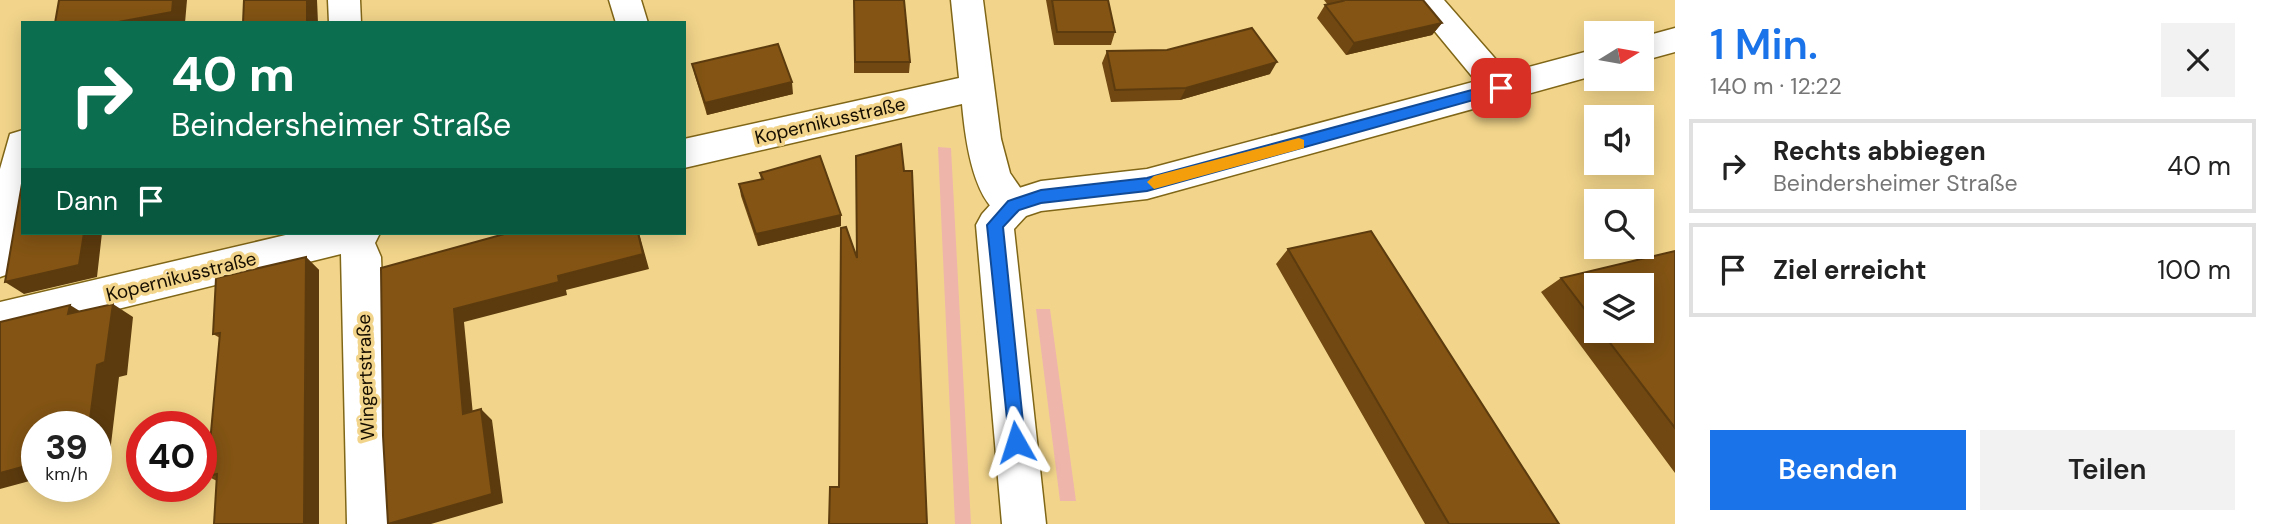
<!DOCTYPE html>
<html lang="de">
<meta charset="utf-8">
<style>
body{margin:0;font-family:"DM Sans",sans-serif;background:#f2f2f2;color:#222;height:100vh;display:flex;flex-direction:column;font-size:26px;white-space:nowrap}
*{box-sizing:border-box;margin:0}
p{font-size:23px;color:#767676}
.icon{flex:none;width:38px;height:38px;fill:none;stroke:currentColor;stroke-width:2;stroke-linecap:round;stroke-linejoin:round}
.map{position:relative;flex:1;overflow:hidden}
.details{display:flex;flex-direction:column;background:#fff;width:595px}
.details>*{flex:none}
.banner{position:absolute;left:21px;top:21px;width:665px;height:214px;border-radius:0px;box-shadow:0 4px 18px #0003;background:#0b6e4f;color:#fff;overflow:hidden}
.needle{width:46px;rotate:79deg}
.controls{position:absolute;left:1584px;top:21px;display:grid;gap:14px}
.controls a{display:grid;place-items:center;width:70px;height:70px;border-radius:0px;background:#fff;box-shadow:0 4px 18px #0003;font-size:35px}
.speed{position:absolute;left:21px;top:411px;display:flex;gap:14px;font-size:35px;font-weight:700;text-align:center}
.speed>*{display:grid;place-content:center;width:91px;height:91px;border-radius:50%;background:#fff;box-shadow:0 4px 18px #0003;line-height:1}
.speed small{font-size:18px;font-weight:400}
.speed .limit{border:10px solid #d22;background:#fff;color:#111}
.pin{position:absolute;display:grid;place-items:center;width:60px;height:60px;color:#fff;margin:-30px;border-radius:14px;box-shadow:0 4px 10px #0006}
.me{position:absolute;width:77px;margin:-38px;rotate:354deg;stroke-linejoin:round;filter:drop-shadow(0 0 5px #0008)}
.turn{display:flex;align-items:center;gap:24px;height:147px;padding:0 35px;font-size:32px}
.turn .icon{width:91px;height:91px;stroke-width:2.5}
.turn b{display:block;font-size:49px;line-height:60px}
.then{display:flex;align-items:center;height:66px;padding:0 35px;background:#0003;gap:14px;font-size:26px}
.round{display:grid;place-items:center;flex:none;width:74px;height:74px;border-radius:0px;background:#f2f2f2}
.summary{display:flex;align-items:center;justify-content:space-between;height:119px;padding:0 35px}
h1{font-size:42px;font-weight:600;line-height:52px;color:#1a73e8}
.action{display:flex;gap:14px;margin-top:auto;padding:14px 35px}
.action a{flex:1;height:80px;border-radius:0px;background:#1a73e8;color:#fff;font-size:28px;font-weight:600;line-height:80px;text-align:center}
.action a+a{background:#f2f2f2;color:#222}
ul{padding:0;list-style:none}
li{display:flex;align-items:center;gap:21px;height:94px;margin:0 14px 10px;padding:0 21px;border:4px solid #e0e0e0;border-radius:0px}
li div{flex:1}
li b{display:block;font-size:26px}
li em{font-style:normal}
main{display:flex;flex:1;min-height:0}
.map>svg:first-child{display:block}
.green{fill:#eeb5ab}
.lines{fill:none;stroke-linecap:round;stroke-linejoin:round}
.street-casing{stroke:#806617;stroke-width:3}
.secondary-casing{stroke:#806617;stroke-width:3}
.street{fill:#fff;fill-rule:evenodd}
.secondary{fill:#fff;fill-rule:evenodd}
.wall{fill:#714811;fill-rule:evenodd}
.shaded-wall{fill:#5c3b0e}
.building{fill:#835414;stroke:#5c3b0e;stroke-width:2}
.route{fill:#1a73e8;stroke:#114b97;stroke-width:2}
.slow{fill:#f59e0b}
.labels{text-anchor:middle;stroke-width:7;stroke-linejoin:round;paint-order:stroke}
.street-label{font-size:19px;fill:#160e00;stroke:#f2d58b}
</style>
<main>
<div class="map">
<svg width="1675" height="524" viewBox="0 0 1675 524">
<rect width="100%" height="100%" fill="#f2d58b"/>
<path class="green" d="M 938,147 L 951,148 L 971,524 L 955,524 Z
M 1036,309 L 1050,309 L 1076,501 L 1060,501 Z"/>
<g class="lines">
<g class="street-casing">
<path id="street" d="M 328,0 L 360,0 L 361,23 L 329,23 Z
M 609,0 L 641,0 L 648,23 L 616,23 Z
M 951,0 L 983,0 L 1001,139 L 1010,173 L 1032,205 L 1026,216 C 975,233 965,137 962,104 L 684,168 L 684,139 L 959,78 Z
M 1409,0 L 1444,0 L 1513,79 L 1518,88 L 1513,97 L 1501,101 L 1489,97 Z
M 23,130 L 24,233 L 14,272 L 0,277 L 0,169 L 10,134 Z
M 294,233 L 380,233 L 375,243 L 381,257 L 391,524 L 347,524 L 341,254 L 0,338 L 0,302 Z"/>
</g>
<g class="secondary-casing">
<path id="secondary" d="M 1675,28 L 1675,52 L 1642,61 L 1642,37 Z
M 1596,49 L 1596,75 L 1147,199 L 1041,211 L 1026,216 L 1014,229 L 1046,524 L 1002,524 L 976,225 L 982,214 L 1000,194 L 1041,181 L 1147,169 Z"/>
</g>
<use href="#street" class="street"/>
<use href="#secondary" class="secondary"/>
</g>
<path class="wall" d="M 854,0 L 910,62 L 909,73 L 854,73 Z
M 1046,0 L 1108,0 L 1115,32 L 1111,45 L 1054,45 Z
M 1324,0 L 1423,0 L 1442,23 L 1432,35 L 1346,55 L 1317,18 L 1325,5 L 1328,5 Z
M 1107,51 L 1270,74 L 1180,100 L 1111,102 L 1102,63 Z
M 692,64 L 793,94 L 707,115 L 695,76 Z
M 760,173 L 841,226 L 758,246 L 741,196 L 739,184 L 761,180 Z
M 1288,249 L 1559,524 L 1425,524 L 1276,264 Z
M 1675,251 L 1675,473 L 1541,292 L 1561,278 ZM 1596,285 L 1642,331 L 1596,331 Z
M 306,257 L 319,270 L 319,524 L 214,524 L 217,481 L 207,476 L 220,338 L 213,334 Z"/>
<path class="shaded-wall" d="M 173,0 L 187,0 L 185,23 L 113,23 Z
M 307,0 L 317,0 L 318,23 L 307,23 Z
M 1442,23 L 1432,35 L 1346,55 L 1354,43 Z
M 1277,62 L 1270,74 L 1180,100 L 1186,88 Z
M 792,82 L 793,94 L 707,115 L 705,103 Z
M 841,215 L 841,226 L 758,246 L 756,234 Z
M 84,233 L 102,233 L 97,277 L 24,294 L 5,282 Z
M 638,233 L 639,233 L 649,269 L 566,290 L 567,295 L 464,322 L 474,425 L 463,414 L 454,309 L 558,276 Z
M 306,257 L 319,270 L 319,524 L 304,524 Z
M 113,304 L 133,317 L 127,375 L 119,377 L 109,461 L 96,464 L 96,427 L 89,427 L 97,365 Z
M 70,305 L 91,318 L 68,314 Z
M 481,409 L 492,420 L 503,503 L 431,524 L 389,524 Z
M 37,463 L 37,479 L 0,489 L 0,473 Z"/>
<path class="building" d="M 59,0 L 173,0 L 172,12 L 113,23 L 55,23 Z
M 244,0 L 307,0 L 307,23 L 243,23 Z
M 854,0 L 904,0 L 910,62 L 855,62 Z
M 1052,0 L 1108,0 L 1115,32 L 1057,32 Z
M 1342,0 L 1423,0 L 1442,23 L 1354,43 L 1325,5 L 1343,1 Z
M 1252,28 L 1277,62 L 1186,88 L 1115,90 L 1107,51 L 1167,50 Z
M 778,44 L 792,82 L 705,103 L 692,64 Z
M 901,144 L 904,171 L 912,171 L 927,524 L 829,524 L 830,487 L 839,487 L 841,228 L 846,227 L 857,258 L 856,156 Z
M 820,156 L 841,215 L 756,234 L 739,184 L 763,179 L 760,173 Z
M 23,178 L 23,233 L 84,233 L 79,265 L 5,282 Z
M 1371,231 L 1559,524 L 1449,524 L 1288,249 Z
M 508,233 L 638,233 L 643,254 L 558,276 L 559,282 L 454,309 L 463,414 L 481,409 L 492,494 L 388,524 L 383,436 L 381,268 Z
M 1675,251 L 1675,428 L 1601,331 L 1642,331 L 1642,285 L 1596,285 L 1596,324 L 1561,278 Z
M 306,257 L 304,524 L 214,524 L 217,474 L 207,476 L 220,333 L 213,334 L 216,278 Z
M 113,304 L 105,362 L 97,365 L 89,427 L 37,427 L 37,463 L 0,473 L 0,322 L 70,305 L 68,314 Z"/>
<path class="route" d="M 1501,82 L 1508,88 L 1506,91 L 1147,191 L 1041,203 L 1019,210 L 1003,227 L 1025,442 L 1023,448 L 1016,451 L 1010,448 L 987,225 L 1008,201 L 1041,190 L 1147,178 Z"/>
<path class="slow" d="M 1299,138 L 1304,140 L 1304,148 L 1154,189 L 1147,182 L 1154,176 Z"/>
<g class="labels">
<g class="street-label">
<text transform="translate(830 120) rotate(-13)" y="7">Kopernikusstraße</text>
<text transform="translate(181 276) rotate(-14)" y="7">Kopernikusstraße</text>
<text transform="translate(365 377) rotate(-92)" y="7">Wingertstraße</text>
</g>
</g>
</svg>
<div class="controls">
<a><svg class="needle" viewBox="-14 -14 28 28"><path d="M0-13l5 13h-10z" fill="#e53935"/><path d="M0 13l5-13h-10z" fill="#767676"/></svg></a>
<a><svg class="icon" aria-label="sound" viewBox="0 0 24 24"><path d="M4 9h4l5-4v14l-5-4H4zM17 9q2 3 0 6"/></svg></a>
<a><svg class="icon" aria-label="search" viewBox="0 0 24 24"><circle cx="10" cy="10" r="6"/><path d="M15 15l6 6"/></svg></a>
<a><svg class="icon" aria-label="layers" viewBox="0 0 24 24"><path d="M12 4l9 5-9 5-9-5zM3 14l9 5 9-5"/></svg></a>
</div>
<div class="speed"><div>39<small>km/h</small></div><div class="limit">40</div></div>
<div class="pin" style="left:1501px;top:88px;background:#d93025"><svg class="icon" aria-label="arrive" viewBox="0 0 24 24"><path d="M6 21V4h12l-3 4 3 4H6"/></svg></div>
<svg class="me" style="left:1016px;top:442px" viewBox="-20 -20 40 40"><path d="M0-17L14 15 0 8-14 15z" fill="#1a73e8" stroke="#fff" stroke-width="4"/></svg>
<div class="banner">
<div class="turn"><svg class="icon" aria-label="right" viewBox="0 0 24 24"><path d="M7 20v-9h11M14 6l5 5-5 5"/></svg><div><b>40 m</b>Beindersheimer Straße</div></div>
<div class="then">Dann<svg class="icon" aria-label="arrive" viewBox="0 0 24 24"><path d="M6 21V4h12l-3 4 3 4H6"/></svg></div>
</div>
</div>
<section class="details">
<div class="summary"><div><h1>1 Min.</h1><p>140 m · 12:22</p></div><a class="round"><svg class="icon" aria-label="close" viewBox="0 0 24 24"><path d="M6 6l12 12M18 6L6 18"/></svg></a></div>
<ul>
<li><svg class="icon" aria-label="right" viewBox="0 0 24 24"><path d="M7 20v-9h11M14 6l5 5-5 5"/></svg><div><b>Rechts abbiegen</b><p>Beindersheimer Straße</p></div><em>40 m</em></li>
<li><svg class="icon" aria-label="arrive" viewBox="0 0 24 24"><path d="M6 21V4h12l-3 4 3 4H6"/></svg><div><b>Ziel erreicht</b></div><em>100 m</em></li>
</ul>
<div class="action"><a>Beenden</a><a>Teilen</a></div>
</section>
</main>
